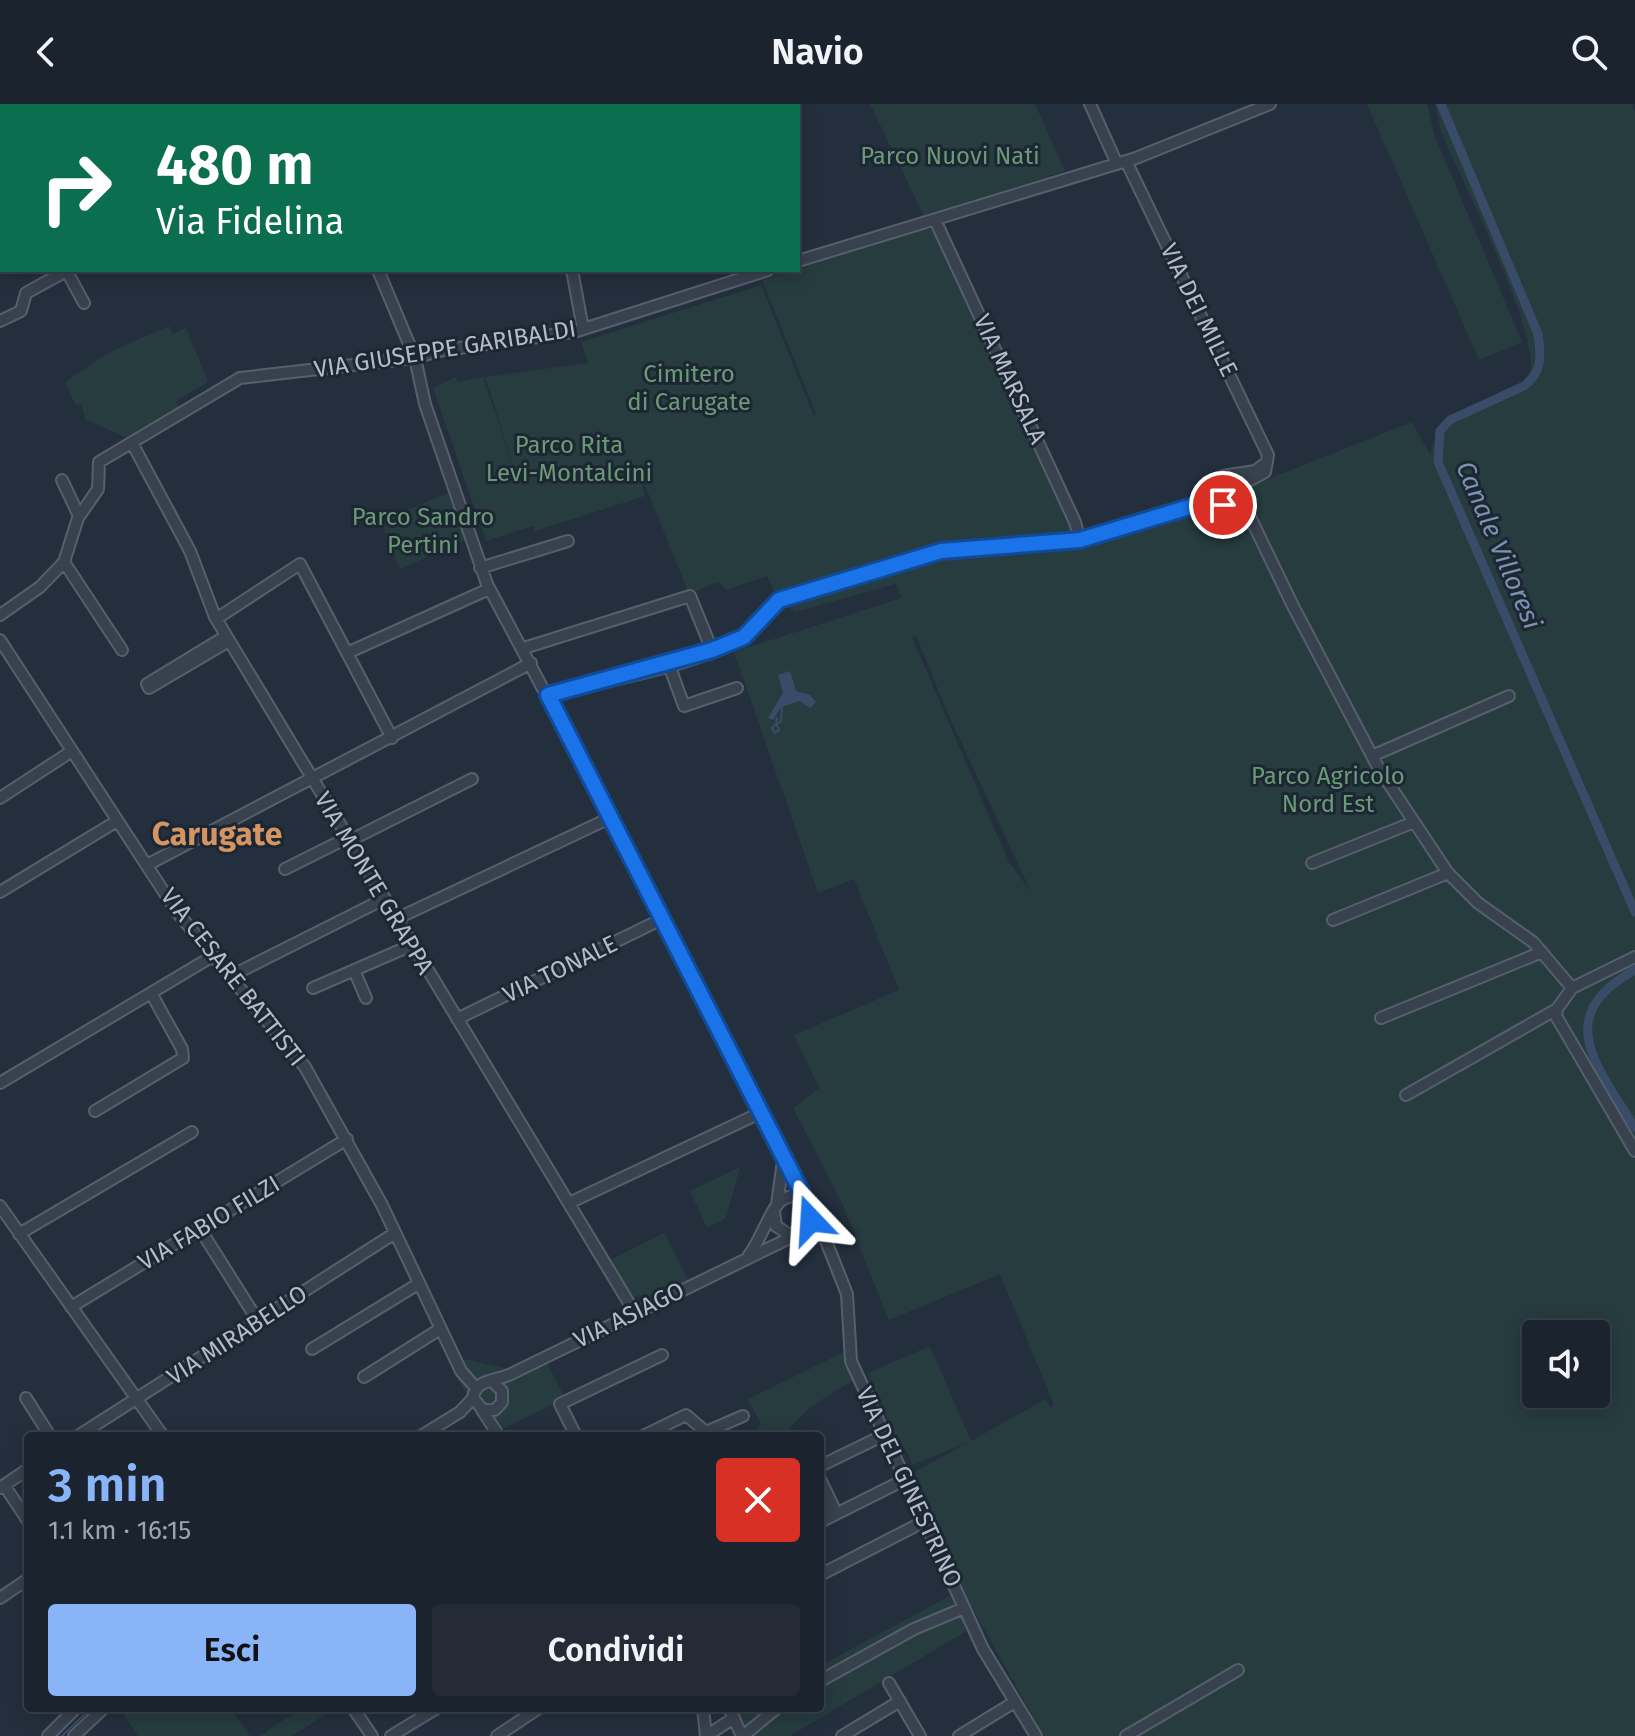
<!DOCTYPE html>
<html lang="it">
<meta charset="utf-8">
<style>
body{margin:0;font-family:"Fira Sans",sans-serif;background:#242b36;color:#f1f3f6;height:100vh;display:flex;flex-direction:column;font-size:30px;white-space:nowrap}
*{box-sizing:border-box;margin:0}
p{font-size:26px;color:#a0a4aa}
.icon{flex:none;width:44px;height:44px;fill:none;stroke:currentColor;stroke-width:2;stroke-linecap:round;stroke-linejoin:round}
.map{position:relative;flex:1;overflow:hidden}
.panel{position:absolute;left:24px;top:1328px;width:800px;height:280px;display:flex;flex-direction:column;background:#1b232e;border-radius:8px;box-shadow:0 4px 20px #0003,0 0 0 2px #39404a}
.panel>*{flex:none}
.top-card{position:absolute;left:0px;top:0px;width:800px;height:168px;box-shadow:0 4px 20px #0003,0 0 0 2px #39404a;background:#0b6e4f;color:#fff;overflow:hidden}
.tools{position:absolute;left:1522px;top:1216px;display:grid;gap:16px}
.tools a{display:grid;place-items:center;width:88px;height:88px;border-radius:8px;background:#1b232e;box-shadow:0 4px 20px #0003,0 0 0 2px #39404a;font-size:40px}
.pin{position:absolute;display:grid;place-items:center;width:68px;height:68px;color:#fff;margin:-34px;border:4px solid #fff;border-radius:50%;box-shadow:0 2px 8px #0007}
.me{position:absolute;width:88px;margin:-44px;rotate:340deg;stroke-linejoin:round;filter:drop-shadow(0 0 6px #0008)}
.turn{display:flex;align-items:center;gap:28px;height:168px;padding:0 24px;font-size:36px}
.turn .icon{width:104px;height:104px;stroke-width:2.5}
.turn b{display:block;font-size:56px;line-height:68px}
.round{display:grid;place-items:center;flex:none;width:84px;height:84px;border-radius:8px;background:#242b36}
.head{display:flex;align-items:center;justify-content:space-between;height:136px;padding:0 24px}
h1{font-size:48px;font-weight:600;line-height:60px;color:#8ab4f8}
.primary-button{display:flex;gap:16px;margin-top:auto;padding:16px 24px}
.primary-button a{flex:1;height:92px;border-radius:8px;background:#8ab4f8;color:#111;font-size:32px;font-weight:600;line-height:92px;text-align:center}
.primary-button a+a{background:#242b36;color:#f1f3f6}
header{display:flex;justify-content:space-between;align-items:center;height:104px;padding:0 24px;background:#1b232e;font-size:36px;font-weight:600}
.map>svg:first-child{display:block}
.green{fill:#263c3f;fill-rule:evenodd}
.water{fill:#394c67}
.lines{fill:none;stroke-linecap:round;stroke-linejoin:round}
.stream{stroke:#394c67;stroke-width:2}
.canal{stroke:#394c67;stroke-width:9}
.minor-casing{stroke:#565f6c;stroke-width:14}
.minor{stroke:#38414e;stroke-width:10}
.route-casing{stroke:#114b97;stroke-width:20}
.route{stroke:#1a73e8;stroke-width:14}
.labels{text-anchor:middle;stroke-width:6;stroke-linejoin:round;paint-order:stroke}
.park-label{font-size:24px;fill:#6b9a76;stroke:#1d2633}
.street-label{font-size:24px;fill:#b4bcc9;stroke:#1d2633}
.water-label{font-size:26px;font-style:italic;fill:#7c92b1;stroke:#1d2633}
.district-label{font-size:32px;font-weight:bold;fill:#d59563;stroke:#1d2633}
</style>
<header><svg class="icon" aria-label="back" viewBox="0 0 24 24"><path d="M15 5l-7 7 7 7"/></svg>Navio<svg class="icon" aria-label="search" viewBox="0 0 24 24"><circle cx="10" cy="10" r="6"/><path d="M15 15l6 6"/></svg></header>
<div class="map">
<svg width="1635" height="1632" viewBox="0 0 1635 1632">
<rect width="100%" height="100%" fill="#242f3e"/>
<path class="green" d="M 870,0 L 1035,0 L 1065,67 L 931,113 L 924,112 Z
M 1367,0 L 1427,0 L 1434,30 L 1522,238 L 1479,256 Z
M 1435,0 L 1632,0 L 1635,8 L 1635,1632 L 1044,1632 L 964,1489 L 908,1372 L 968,1338 L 913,1361 L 905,1344 L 901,1346 L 868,1269 L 930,1242 L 971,1337 L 1046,1295 L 1050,1304 L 1054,1301 L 1000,1170 L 889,1216 L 842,1099 L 793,1004 L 819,984 L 794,931 L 899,886 L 854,775 L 818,789 L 734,548 L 898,495 L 901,494 L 896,480 L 795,508 L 776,491 L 767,472 L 726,486 L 718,478 L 689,490 L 645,381 L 642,382 L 645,392 L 535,427 L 533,422 L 486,437 L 433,284 L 456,273 L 458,278 L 483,273 L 519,380 L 485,273 L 588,259 L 581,238 L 761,181 L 814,312 L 816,310 L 762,176 L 927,124 L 938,128 L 1080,439 L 1151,423 L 1222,394 L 1238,393 L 1246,384 L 1412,318 L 1431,352 C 1437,304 1484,300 1521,282 L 1529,277 C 1545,234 1460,75 1441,27 ZM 916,531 L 947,608 L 1031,788 L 1009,758 L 912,533 ZM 1536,1230 L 1596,1230 L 1596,1290 L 1536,1290 Z
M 169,222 L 172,230 L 186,224 L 208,278 L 176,297 L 180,304 L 127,334 L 85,315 L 82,301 L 75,300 L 65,278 L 110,248 Z
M 450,388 L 465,436 L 400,465 L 380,417 Z
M 740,1063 L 726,1114 L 707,1124 L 690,1087 Z
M 664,1129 L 689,1177 L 654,1194 L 631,1192 L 608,1157 Z
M 844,1248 L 856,1275 C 830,1291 801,1305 785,1332 L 753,1332 L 761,1320 L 748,1295 Z
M 544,1253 L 565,1294 L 489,1332 L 474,1304 L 460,1307 L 470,1297 L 451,1261 L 465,1255 L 516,1267 Z
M 953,1490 L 970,1525 L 790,1632 L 742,1632 L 728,1604 L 820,1604 L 820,1562 Z
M 230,1604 L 250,1632 L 138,1632 L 120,1605 Z
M 301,1604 L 335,1604 L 292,1632 L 260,1632 Z"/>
<path class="water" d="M 790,567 L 796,587 L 810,591 L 816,598 L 810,604 L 800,597 L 781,603 L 773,616 L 768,614 L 783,589 L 778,571 Z"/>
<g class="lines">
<path class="stream" d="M 777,614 L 776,618 L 779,626 L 775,629 L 772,624 C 774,620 779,620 781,617 L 782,603
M 62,1632 L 91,1604"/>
<path class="canal" d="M 1441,0 L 1538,230 C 1541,252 1543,267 1524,282 L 1450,316 L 1440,327 L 1438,358 L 1635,808
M 1635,866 C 1550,912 1598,963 1635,1024"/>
<g class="minor-casing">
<path id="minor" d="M 304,0 L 305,2
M 545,0 L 545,2
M 692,0 L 693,2
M 1090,0 L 1117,60
M 111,2 L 115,0
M 361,2 L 365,0
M 654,2 L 657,0
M 0,39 L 2,43
M 1126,57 L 1268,351 L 1265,368 L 1237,383
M 0,59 L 2,58
M 935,116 L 1075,418 L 1080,436
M 798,157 L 1136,54 L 1270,0
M 66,166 L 84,199
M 378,166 L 415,254 L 425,300 L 487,480 L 636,759 L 810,1104
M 572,166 L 583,225
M 0,217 L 21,207 L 26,189 L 66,167
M 132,339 L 190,447 L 215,513 L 635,1209
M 1223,372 L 1255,367 L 1267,358
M 62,376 L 79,412
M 1237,386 L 1293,502 L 1379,665 L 1448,769 L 1478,799 L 1533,838 L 1572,884
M 1216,399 L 1209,388 L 1216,375 L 1232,376 L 1237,388
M 64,458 L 122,546
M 480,464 L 568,437
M 0,511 L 40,483 L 64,458 L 78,414 L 98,385 L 99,358 L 240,274 L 415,254 L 438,247 L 574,228 L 768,166
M 216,515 L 300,460 L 392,634
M 226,532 L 147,580 L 149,584 L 229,537
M 0,536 L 177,808 L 305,963 L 382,1101 L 461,1267 L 476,1284
M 524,544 L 690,492 L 712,546
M 347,549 L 489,485
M 669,561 L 684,602 L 737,584
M 548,591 C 601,578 699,561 743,533 C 759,523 765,504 782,495 L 952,444 L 1080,436 L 1206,398 L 1236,401 L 1249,411
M 1372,652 L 1509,592
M 0,694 L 72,647
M 349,737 L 472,675
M 1312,759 L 1414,718
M 147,761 L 531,559
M 285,765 L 347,734
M 0,788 L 117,717
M 396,815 L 612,713
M 1333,816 L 1448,769
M 354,866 L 366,894
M 231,872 L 384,795
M 313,884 L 412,841
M 1572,884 L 1557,905 L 1556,912 L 1635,1047
M 1572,884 L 1635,853
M 1381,914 L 1542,848
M 457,915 L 662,815
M 0,979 L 213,852
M 1406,991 L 1557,905
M 95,1007 L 183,954 L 182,945 L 151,889
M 569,1099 L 762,1008
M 777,1100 L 783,1057
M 0,1102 L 163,1332
M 811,1113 L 824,1132 L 847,1190 L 851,1257 L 983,1545 L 1036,1632
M 200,1125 L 258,1217
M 19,1130 L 192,1028
M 749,1151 C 759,1139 772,1102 782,1096 C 804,1082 819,1112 803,1128 L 788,1130 L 776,1122 L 774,1108
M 71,1203 L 347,1035
M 312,1245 L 418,1180
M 364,1273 L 440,1225
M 493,1278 L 502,1287 L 502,1298 L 495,1306 L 483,1306 L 473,1294 C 475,1275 496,1277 511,1270 L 800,1129
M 26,1294 L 50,1332
M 482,1306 L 499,1332
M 78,1332 L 395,1129
M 421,1332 L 460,1308 L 473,1294
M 576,1332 L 560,1300 L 662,1251
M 643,1332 L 686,1311 L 706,1328 L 743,1312
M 820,1362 L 884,1331
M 820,1375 L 833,1402 L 820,1408
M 4,1381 L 28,1417
M 0,1384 L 28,1365
M 820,1418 L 904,1376
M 820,1471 L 923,1418
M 0,1494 L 28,1475
M 820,1577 L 914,1525 L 964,1504
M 889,1579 L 920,1632
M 353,1604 L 372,1632
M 703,1604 L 706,1632
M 729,1604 L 742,1632
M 48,1632 L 76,1604
M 74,1632 L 104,1604
M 391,1632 L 437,1604
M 497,1632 L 539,1604
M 706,1632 L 734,1614
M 743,1632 L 777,1604
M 842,1632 L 900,1597
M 959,1632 L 1013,1599
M 1126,1632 L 1238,1566"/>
</g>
<use href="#minor" class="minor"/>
</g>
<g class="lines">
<g class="route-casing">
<path id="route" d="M 811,1116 L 801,1087 L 548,591 L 712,546 L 744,533 L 779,496 L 941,447 L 1080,436 L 1206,398 L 1223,401"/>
</g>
<use href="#route" class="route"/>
</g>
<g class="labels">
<g class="park-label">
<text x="950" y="60">Parco Nuovi Nati</text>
<text x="689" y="278">Cimitero<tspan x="689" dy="28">di Carugate</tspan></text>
<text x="569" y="349">Parco Rita<tspan x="569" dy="28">Levi-Montalcini</tspan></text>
<text x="423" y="421">Parco Sandro<tspan x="423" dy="28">Pertini</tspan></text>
<text x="1328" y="680">Parco Agricolo<tspan x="1328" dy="28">Nord Est</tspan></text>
</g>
<g class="street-label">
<text transform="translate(1199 206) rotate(64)" y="8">VIA DEI MILLE</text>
<text transform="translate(445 245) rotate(-9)" y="8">VIA GIUSEPPE GARIBALDI</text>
<text transform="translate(1010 275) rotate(65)" y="8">VIA MARSALA</text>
<text transform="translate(374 779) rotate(59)" y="8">VIA MONTE GRAPPA</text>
<text transform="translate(560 865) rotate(-26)" y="8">VIA TONALE</text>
<text transform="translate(233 873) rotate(52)" y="8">VIA CESARE BATTISTI</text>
<text transform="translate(209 1119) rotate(-31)" y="8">VIA FABIO FILZI</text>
<text transform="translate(629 1211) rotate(-26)" y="8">VIA ASIAGO</text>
<text transform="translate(237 1231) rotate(-33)" y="8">VIA MIRABELLO</text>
<text transform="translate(909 1383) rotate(65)" y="8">VIA DEL GINESTRINO</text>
</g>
<g class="water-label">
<text transform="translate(1499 441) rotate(67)" y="9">Canale Villoresi</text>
</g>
<g class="district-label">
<text x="217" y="741">Carugate</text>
</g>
</g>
</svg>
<div class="tools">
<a><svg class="icon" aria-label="sound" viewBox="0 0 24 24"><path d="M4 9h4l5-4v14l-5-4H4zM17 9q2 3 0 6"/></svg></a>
</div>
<div class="pin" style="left:1223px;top:401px;background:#d93025"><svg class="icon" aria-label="arrive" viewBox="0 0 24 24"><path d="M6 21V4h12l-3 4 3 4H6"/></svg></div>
<svg class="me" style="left:811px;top:1116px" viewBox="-20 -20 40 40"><path d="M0-17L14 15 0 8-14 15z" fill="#1a73e8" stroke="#fff" stroke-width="4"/></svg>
<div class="top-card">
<div class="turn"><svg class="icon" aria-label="right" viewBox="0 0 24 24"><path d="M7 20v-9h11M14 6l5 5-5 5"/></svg><div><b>480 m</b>Via Fidelina</div></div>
</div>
<section class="panel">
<div class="head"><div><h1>3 min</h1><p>1.1 km · 16:15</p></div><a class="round" style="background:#d93025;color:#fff"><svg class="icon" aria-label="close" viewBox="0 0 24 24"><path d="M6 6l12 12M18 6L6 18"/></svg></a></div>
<div class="primary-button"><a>Esci</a><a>Condividi</a></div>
</section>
</div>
